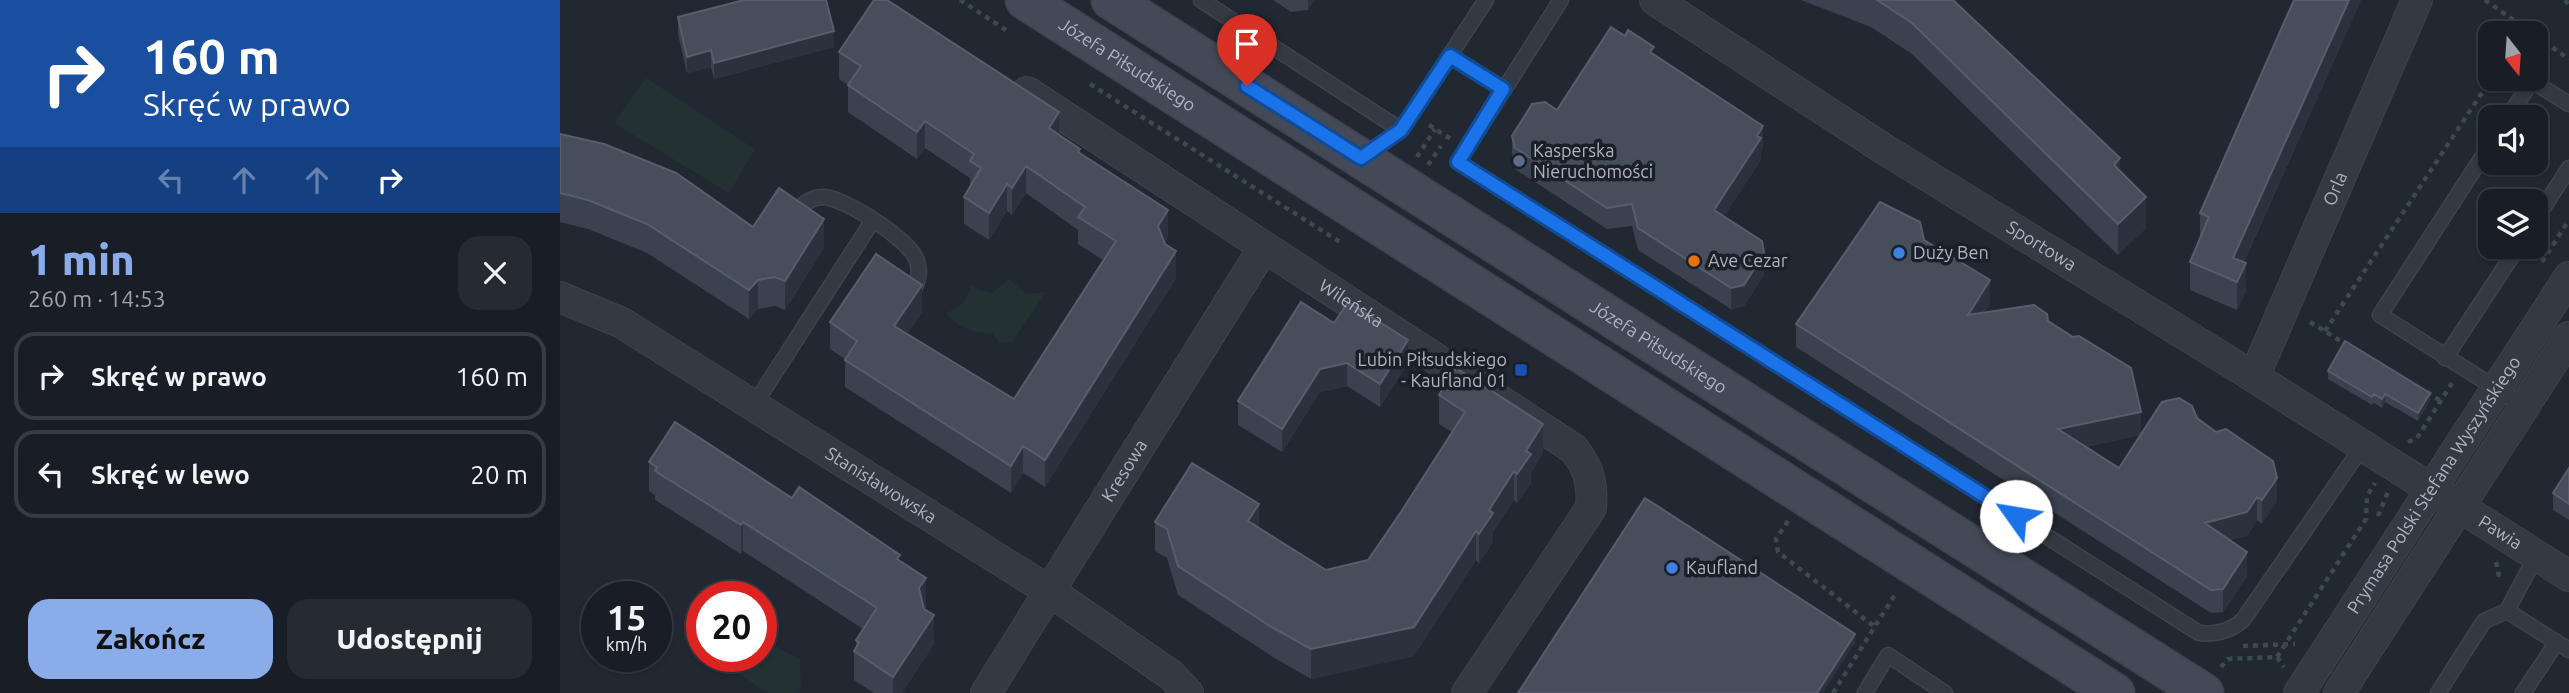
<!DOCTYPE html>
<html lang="pl">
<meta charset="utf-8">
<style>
body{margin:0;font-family:Ubuntu,sans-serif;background:#262b32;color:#f1f3f6;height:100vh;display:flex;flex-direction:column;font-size:26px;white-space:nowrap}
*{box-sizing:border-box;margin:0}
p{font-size:23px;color:#9fa2a7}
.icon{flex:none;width:38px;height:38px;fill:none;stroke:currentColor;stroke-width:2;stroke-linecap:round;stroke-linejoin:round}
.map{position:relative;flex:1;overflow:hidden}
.drawer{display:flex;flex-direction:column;background:#191e26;width:560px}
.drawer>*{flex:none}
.hud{background:#1a4fa0;color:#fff;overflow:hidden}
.needle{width:46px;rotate:163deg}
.fabs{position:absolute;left:1918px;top:21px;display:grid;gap:14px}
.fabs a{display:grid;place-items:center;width:70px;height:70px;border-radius:14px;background:#191e26;box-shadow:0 2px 5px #0004,0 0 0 2px #373c43;font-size:35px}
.speed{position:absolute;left:21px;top:581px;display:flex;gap:14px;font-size:35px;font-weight:700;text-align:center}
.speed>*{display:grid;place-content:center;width:91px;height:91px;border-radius:50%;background:#191e26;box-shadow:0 2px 5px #0004,0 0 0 2px #373c43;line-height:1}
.speed small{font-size:18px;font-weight:400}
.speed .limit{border:10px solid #d22;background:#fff;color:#111}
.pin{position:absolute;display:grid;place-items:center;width:60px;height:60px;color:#fff;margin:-72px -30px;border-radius:50% 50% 50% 0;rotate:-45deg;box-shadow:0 0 7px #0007}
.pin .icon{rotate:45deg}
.me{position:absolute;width:77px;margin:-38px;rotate:302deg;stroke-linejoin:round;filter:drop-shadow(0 0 5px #0008)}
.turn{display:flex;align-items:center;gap:24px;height:147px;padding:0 28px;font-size:32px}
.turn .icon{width:91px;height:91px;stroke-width:2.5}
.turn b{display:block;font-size:49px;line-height:60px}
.lanes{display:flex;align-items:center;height:66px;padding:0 28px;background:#0003;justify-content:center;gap:35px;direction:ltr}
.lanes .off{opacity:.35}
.round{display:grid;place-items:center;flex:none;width:74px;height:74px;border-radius:21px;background:#262b32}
.summary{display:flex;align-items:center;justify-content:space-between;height:119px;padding:0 28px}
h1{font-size:42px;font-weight:800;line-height:52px;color:#8aace9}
.cta{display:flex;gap:14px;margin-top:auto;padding:14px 28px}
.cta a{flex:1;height:80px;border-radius:21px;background:#8aace9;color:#111;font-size:28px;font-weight:800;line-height:80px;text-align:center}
.cta a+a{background:#262b32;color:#f1f3f6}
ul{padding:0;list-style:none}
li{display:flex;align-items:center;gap:21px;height:88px;margin:0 14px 10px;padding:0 14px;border:4px solid #373c43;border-radius:21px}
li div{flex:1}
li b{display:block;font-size:26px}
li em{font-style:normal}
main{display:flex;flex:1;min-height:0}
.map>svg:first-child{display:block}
.green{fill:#233133}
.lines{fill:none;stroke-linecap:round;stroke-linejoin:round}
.lane-casing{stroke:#3e434d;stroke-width:17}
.street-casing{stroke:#3e434d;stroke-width:32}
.secondary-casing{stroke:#3e434d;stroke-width:41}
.path{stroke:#3b4a4c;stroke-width:4.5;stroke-dasharray:5 5;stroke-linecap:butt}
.lane{stroke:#343a43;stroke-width:14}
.street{stroke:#343a43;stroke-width:30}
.secondary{stroke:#434956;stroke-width:38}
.wall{fill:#3a424f;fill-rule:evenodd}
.shaded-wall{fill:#2b323e}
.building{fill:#464e5b;stroke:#565e6b;stroke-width:2}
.route-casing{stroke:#114b97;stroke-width:18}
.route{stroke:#1a73e8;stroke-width:12}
.service-dot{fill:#5c6f8a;stroke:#1a1f28;stroke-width:2.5}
.shop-dot{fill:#3f7fe0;stroke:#1a1f28;stroke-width:2.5}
.food-dot{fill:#e8710a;stroke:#1a1f28;stroke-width:2.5}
.transit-dot{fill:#1a4fb4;stroke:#1a1f28;stroke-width:2.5}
.labels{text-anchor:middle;stroke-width:7;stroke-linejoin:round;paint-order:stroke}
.street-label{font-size:18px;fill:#aeb5c0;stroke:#1a1f28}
.poi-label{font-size:18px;fill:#aeb5c0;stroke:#1a1f28;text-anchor:start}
</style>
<main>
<section class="drawer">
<div class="hud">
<div class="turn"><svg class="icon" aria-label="right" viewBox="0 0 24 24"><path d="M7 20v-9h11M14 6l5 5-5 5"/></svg><div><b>160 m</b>Skręć w prawo</div></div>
<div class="lanes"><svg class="icon off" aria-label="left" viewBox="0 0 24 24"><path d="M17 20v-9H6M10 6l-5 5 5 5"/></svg><svg class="icon off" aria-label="ahead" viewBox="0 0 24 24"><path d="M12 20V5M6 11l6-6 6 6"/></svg><svg class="icon off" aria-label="ahead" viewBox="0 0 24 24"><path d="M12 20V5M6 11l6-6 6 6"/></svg><svg class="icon" aria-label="right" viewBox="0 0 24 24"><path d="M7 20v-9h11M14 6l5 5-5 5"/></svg></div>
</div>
<div class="summary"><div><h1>1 min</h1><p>260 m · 14:53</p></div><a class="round"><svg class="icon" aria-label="close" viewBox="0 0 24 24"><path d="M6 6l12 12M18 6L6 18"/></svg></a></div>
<ul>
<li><svg class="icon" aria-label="right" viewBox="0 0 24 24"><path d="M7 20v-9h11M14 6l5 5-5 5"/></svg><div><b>Skręć w prawo</b></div><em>160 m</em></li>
<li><svg class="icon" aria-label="left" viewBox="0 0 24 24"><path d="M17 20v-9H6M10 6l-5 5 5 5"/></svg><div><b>Skręć w lewo</b></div><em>20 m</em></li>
</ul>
<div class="cta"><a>Zakończ</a><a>Udostępnij</a></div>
</section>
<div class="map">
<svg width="2009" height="693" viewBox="0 0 2009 693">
<rect width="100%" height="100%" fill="#212832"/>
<path class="green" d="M 86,78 L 195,149 L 169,193 L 54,123 Z
M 449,279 L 466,294 L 486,292 L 452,342 L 440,344 L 433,334 C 414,332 398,329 386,313 C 402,307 407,300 411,284 L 418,290 L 432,293 Z
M 1851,542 L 1860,548 L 1776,678 L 1767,672 Z
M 201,639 L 240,659 L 241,687 L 235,693 L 207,693 L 170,667 L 173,656 L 201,656 Z"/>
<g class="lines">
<g class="lane-casing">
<path id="lane" d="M 641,0 L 841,130
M 1001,0 L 898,162 L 1639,633 C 1657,635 1670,631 1683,620 L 1802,447
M 890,56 L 943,89
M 1948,117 L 1972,81 L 2009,104
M 1930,145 L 1820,315 L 1964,406
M 803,156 L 841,130 L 926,0
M 236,211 C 244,203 252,197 264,197 C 287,199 350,240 357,261 C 361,272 357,283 353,293
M 1976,219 L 2009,168
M 1885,358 L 1958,247
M 194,405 L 313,220
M 1947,611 L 2009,650
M 1305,693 L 1328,655 L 1385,693
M 1878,693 L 1924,621 L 1947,611 L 1976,556
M 1963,693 L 1997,642"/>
</g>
<g class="street-casing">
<g id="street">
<path id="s1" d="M 1095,0 L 1324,149 L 1694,377 L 2009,576"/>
<path id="s2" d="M 467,92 L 1014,449 C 1029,469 1033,484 1031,508 L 907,693"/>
<path id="s3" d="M 0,297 L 62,323 L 491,592 L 611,675 L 628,693"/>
<path id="s4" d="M 1694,377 L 1857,0"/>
<path id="s5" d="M 426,693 L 704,247"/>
<path id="s6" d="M 1739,693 L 2009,277"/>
<path d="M 1779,693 L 2009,337"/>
</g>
</g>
<g class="secondary-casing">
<g id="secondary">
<path id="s7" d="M 465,0 L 1555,693"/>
<path id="s8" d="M 551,0 L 1644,693"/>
</g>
</g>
<path class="path" d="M 400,0 L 446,30
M 1925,0 L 1972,33
M 2005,0 L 2009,5
M 1976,36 L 2009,59
M 530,84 L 780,242
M 869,125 L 891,139
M 857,157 L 875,129
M 868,165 L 881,146
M 1982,262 L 2009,220
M 1750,322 L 1787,345
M 1765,331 L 1931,79
M 1867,392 L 1881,401
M 1848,442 L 1857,438 L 1892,383
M 1818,516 L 1828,492
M 1228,521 L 1216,539 L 1218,552 L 1315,627
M 1936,562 L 1940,581
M 1683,646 L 1735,644
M 1717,657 L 1806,519 L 1807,496 L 1815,483
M 1661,667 L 1668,659 L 1717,657 L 1724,667
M 1273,693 L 1336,593"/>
<use href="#lane" class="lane"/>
<use href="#street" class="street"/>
<use href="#secondary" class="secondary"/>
</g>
<path class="wall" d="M 713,0 L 755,0 L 748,10 L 731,12 Z
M 1241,0 L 1393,0 L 1560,171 L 1586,228 L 1558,255 L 1352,54 L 1311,27 Z
M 1734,0 L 1801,0 L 1684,262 L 1686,291 L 1677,310 L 1630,290 L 1630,262 L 1640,239 L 1640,213 Z
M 118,17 L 274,47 L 154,79 L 151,67 L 127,73 L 118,34 Z
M 279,52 L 499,134 L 608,237 L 605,243 L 616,278 L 485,487 L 463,473 L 451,493 L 285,387 L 285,359 L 270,349 L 270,322 L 362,312 L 347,334 L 454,399 L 543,260 L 518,244 L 518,230 L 466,193 L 452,215 L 447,211 L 429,240 L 404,224 L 404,197 L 410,187 L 410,178 L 365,148 L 357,159 L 288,112 L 288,85 L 279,79 Z
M 1094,55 L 1203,147 L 1201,152 L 1201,160 L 1164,216 L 1204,275 L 1184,306 L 1171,309 L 1078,250 L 1072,226 L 1047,229 L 955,169 L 952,158 L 952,136 Z
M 0,134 L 193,227 L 264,248 L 225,310 L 215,306 L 198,309 L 189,319 L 87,253 L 28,229 L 0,222 Z
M 1364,240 L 1430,304 L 1424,313 L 1488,321 L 1581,435 L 1637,418 L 1717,501 L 1702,524 L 1697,520 L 1687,536 L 1669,540 L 1687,576 L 1663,612 L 1651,613 L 1236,347 L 1236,324 ZM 1580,435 L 1559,468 L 1525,447 Z
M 774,323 L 848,363 L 820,407 L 787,386 L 760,392 L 722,452 L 678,425 L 678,401 Z
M 1768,371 L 1870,401 L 1858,421 L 1825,402 L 1822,408 L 1814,403 L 1812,405 L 1768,379 Z
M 879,395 L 983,453 L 971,473 L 971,483 L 957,503 L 954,500 L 933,532 L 933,542 L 919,563 L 916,560 L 854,656 L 751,679 L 713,657 L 618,595 L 607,558 L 595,551 L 595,522 L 699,528 L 766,570 L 808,560 L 841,512 L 892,432 L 879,424 Z
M 89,462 L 232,498 L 340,561 L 366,607 L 364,609 L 374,644 L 342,693 L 314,693 L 294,680 L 294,651 L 296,648 L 296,640 L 303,629 L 183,551 L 181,554 L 95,500 L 95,495 L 89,491 Z
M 2009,468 L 2009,520 L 1993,510 L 1993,493 Z"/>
<path class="shaded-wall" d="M 748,0 L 755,0 L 748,10 Z
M 1789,0 L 1801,0 L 1675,281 L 1673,258 Z
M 274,31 L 274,47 L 154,79 L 154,63 Z
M 151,50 L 151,67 L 127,73 L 127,57 Z
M 499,112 L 499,140 L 489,128 Z
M 365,121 L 365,148 L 357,159 L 357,132 Z
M 1203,126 L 1203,147 L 1201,152 L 1201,160 L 1154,232 L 1154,210 Z
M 1560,158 L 1560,189 L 1554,165 Z
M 466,166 L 466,193 L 452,215 L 452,188 Z
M 447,184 L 447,211 L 429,240 L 429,213 Z
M 1586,197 L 1586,228 L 1558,255 L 1558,224 Z
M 608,210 L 608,237 L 598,253 L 598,226 Z
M 264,219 L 264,248 L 225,310 L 225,281 Z
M 616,251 L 616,278 L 485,487 L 485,460 Z
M 1204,253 L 1204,275 L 1184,306 L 1171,309 L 1171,288 Z
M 1686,263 L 1686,291 L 1677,310 L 1677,282 Z
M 198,280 L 198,309 L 189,319 L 189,290 Z
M 1430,280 L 1430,304 L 1408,339 L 1408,315 Z
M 362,285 L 362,312 L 334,353 L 334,326 Z
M 848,340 L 848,363 L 820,407 L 820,384 Z
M 787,363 L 787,386 L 760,392 L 722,452 L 722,429 L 760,369 Z
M 1870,393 L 1870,401 L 1858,421 L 1858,413 Z
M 1825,394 L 1825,402 L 1822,408 L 1822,399 Z
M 1581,412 L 1581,435 L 1498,452 L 1498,429 Z
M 983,424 L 983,453 L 971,473 L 971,483 L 957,503 L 957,474 L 966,451 Z
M 463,446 L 463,473 L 451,493 L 451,466 Z
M 954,471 L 954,500 L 933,532 L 933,542 L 919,563 L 919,534 L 929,510 Z
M 1717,478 L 1717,501 L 1702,524 L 1702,500 Z
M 1697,497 L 1697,520 L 1687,536 L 1645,546 L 1645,523 Z
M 699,504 L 699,533 L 688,521 Z
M 183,522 L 183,551 L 181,554 L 181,525 Z
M 916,531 L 916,560 L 854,656 L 751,679 L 751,649 Z
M 1687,552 L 1687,576 L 1663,612 L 1663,589 Z
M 366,578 L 366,607 L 359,617 L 359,588 Z
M 374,615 L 374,644 L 342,693 L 333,693 L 333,677 Z
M 1295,634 L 1295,643 L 1263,693 L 1257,693 Z"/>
<path class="building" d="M 184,0 L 266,0 L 274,31 L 154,63 L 151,50 L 127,57 L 118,17 Z
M 314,0 L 327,0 L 499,112 L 489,128 L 520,149 L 518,152 L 608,210 L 598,226 L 605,244 L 616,251 L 485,460 L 463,446 L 451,466 L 285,360 L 297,341 L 270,322 L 316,254 L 362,285 L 334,326 L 454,399 L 556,241 L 518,217 L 525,207 L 466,166 L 452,188 L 447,184 L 429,213 L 404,197 L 421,168 L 410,161 L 414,154 L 365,121 L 357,132 L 288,85 L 301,66 L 279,52 Z
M 1317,0 L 1393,0 L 1560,158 L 1554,165 L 1586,197 L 1558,224 L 1352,23 Z
M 1734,0 L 1789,0 L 1673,258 L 1686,263 L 1677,282 L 1630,262 L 1649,217 L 1640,213 Z
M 1051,27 L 1065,36 L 1068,30 L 1094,47 L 1090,52 L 1203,126 L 1197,136 L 1201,138 L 1154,210 L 1202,241 L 1204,253 L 1184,285 L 1171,288 L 1078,228 L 1072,204 L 1047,208 L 955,148 L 952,136 L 972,104 L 985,102 L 997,110 Z
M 0,134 L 44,144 L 116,173 L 193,227 L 219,188 L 264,219 L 225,281 L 215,277 L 198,280 L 189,290 L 87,224 L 28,200 L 0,193 Z
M 1320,202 L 1360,222 L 1364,240 L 1430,280 L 1408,315 L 1474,305 L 1487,314 L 1488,321 L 1513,337 L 1519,336 L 1571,368 L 1581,412 L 1498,429 L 1559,468 L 1602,402 L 1619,398 L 1632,406 L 1637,418 L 1656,432 L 1666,429 L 1713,461 L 1717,478 L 1702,500 L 1697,497 L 1687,512 L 1645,523 L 1687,552 L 1663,589 L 1651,590 L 1236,324 Z
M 741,302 L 774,323 L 788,302 L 848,340 L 820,384 L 787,363 L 760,369 L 722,429 L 678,401 Z
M 1785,341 L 1870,393 L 1858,413 L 1825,394 L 1822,399 L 1814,394 L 1812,397 L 1768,371 Z
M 896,368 L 983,424 L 966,451 L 971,454 L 957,474 L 954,471 L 929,510 L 933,513 L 919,534 L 916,531 L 854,627 L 751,649 L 713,628 L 618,566 L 607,529 L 595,522 L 632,463 L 699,504 L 688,521 L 766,570 L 808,560 L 841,512 L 905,412 L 879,395 Z
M 115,422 L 232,498 L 239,487 L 340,555 L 337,559 L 366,578 L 359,588 L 364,609 L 374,615 L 333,677 L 294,651 L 299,643 L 296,640 L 317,608 L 183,522 L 181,525 L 95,471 L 97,467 L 89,462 Z
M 2009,468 L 2009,504 L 1993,493 Z
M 1085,498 L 1295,634 L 1257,693 L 958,693 Z"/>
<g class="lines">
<g class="route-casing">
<path id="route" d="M 687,86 L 801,158 L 841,130 L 890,56 L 943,89 L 898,162 L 1456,516"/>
</g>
<use href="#route" class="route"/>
</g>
<circle class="service-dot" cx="959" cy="161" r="7"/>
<g class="shop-dot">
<circle cx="1339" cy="253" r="7"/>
<circle cx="1112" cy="568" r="7"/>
</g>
<circle class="food-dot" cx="1134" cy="261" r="7"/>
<rect class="transit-dot" x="954" y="363" width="14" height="14" rx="3.5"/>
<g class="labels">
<g class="street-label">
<text dy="6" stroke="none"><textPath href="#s7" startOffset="121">Józefa Piłsudskiego</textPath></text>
<text dy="6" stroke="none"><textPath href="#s4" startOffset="205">Orla</textPath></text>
<text dy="6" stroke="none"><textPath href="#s1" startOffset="458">Sportowa</textPath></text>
<text dy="6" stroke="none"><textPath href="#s2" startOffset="387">Wileńska</textPath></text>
<text dy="6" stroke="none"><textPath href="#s8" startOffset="648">Józefa Piłsudskiego</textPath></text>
<text dy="6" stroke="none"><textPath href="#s5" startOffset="262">Kresowa</textPath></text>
<text dy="6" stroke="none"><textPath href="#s3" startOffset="373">Stanisławowska</textPath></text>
<text dy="6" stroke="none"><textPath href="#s6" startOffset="248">Prymasa Polski Stefana Wyszyńskiego</textPath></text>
<text dy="6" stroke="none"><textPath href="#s1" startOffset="999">Pawia</textPath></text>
</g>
<g class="poi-label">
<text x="973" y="157">Kasperska<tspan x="973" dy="21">Nieruchomości</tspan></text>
<text x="1353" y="259">Duży Ben</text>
<text x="1148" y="267">Ave Cezar</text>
<text x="947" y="366" text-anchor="end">Lubin Piłsudskiego<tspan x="947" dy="21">- Kaufland 01</tspan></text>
<text x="1126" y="574">Kaufland</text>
</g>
</g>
</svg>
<div class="fabs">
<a><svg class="needle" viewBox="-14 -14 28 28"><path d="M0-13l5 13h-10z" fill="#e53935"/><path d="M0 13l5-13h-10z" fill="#9fa2a7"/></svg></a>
<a><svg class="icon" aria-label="sound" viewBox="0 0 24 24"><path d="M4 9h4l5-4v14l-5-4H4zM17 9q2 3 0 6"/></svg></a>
<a><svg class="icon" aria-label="layers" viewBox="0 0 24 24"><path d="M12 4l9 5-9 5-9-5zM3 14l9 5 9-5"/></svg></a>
</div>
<div class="speed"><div>15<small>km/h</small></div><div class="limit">20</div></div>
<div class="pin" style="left:687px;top:86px;background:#d93025"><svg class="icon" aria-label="arrive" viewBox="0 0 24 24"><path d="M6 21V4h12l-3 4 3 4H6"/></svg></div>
<svg class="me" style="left:1456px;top:516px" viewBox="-20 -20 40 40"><circle r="19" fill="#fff"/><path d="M0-13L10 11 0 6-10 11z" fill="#1a73e8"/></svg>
</div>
</main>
